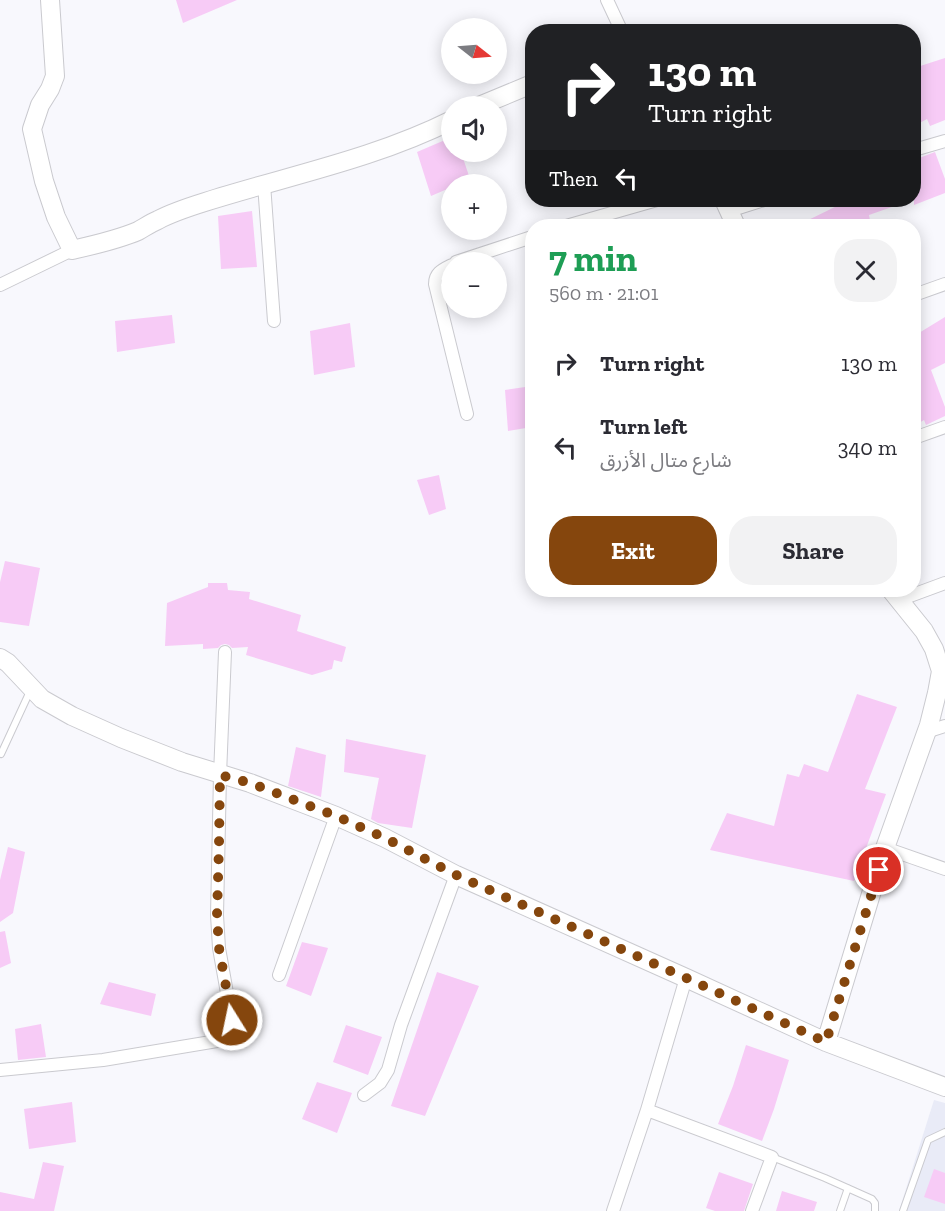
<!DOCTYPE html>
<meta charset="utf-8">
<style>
body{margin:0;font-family:"Zilla Slab","Noto Sans Arabic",serif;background:#f2f2f3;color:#2b2b33;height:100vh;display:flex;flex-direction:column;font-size:22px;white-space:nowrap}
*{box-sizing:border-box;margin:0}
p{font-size:20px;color:#7c7c81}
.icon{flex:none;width:33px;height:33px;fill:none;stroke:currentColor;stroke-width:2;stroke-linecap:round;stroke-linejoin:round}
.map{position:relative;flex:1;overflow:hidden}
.panel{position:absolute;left:525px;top:219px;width:396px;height:378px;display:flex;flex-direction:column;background:#fff;border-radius:24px;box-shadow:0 3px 15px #0003}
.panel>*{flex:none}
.hud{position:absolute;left:525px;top:24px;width:396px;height:183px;border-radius:24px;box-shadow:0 3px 15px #0003;background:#202124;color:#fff;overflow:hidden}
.needle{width:39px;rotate:107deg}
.controls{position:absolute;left:441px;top:18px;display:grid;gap:12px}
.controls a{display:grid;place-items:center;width:66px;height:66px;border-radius:50%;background:#fff;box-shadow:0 3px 15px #0003;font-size:30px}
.pin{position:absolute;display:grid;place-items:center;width:51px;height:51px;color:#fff;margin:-26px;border:3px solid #fff;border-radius:50%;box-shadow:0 2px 6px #0007}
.me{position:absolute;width:66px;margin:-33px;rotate:350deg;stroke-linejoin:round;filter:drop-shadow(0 0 4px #0008)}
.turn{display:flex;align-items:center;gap:21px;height:126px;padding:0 24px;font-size:27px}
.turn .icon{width:78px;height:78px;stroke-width:2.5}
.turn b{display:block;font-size:42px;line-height:51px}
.then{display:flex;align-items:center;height:57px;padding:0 24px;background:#0003;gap:12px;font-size:22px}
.round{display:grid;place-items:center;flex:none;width:63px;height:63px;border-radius:24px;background:#f2f2f3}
.head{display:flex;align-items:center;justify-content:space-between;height:102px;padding:0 24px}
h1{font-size:36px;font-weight:800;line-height:45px;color:#1e9e55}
.action{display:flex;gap:12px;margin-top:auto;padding:12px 24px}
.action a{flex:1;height:69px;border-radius:24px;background:#85460d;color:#fff;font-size:24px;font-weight:800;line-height:69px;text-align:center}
.action a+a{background:#f2f2f3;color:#2b2b33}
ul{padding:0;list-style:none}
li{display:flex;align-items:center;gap:18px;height:84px;padding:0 24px}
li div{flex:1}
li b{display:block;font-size:22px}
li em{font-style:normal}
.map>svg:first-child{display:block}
.built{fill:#e9ebf7}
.building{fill:#f7cbf6}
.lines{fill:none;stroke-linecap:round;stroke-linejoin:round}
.lane-casing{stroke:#cacacf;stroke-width:8}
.street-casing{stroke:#cacacf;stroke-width:14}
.secondary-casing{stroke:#cacacf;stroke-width:20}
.lane{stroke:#fff;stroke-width:6}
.street{stroke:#fff;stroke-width:12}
.secondary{stroke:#fff;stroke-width:18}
.route{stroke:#85460d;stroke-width:10;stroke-dasharray:0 18}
</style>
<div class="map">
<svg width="945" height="1211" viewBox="0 0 945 1211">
<rect width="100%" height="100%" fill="#f8f8fd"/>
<path class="built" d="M 934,1100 L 945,1103 L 945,1211 L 899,1211 Z"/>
<path class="building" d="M 176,0 L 237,0 L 183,23 Z
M 945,58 L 945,120 L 930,126 L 927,119 L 914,126 L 914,83 L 916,82 L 914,68 Z
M 452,137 L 452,152 L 461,152 L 470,179 L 458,184 L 452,184 L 452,187 L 431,196 L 417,152 Z
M 935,152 L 945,179 L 945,193 L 914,205 L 914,160 Z
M 840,200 L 909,200 L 909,201 L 869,215 L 871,226 L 796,226 L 841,204 Z
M 252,211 L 257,267 L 221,269 L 218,216 Z
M 172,315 L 175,343 L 117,352 L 115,321 Z
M 945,317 L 945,363 L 931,370 L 945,407 L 945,416 L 926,425 L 924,420 L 914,426 L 914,336 Z
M 350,323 L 355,367 L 314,375 L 310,331 Z
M 532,386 L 532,427 L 508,431 L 505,390 Z
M 439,475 L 446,509 L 429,515 L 417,480 Z
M 5,561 L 40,568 L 29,626 L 0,622 L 0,582 Z
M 208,583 L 227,583 L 228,590 L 250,592 L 249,599 L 301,615 L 297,631 L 346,647 L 342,662 L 334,660 L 332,669 L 312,675 L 246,655 L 248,647 L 232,648 L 229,645 L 225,644 L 221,645 L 218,648 L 203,649 L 203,644 L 165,646 L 167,603 L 208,587 Z
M 857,694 L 897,707 L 865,789 L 886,794 L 854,881 L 710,850 L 727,813 L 774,826 L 787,774 L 799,777 L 804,764 L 828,772 Z
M 346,739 L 426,755 L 412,828 L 378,823 L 371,819 L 379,778 L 344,772 Z
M 296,747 L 326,755 L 321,797 L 288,786 Z
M 8,847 L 25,852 L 13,913 L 0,922 L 0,880 Z
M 5,931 L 11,963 L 0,968 L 0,932 Z
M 302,942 L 328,948 L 311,996 L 286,986 Z
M 437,972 L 479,986 L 425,1116 L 391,1106 Z
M 109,982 L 156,994 L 151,1016 L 100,1004 Z
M 41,1024 L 46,1057 L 18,1060 L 15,1029 Z
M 346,1025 L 382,1037 L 368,1075 L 333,1062 Z
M 746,1045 L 789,1060 L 774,1109 L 762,1141 L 718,1124 L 733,1086 Z
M 317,1082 L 352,1093 L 337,1133 L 302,1119 Z
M 72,1102 L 76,1142 L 29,1149 L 24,1109 Z
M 43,1162 L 64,1166 L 54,1211 L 0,1211 L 0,1192 L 34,1199 Z
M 934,1169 L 945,1173 L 945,1204 L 924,1197 Z
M 719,1172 L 753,1184 L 744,1211 L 715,1211 L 706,1208 Z
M 782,1191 L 817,1202 L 814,1211 L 776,1211 Z"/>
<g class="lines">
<g class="lane-casing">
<path id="lane" d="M 1,754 L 31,689
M 772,1157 L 825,1178 L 872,1199 L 875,1203 L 875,1211
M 840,1211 L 848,1188
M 903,1211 L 928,1140 L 945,1132"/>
</g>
<g class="street-casing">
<path id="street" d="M 607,0 L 622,32
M 914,150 L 945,141
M 264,184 L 274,321
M 729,211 L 764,200
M 566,226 L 657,200
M 456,262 L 532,237
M 452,265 C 442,270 435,273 435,284 L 467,414
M 0,285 L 72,250
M 914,295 L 945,284
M 914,438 L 945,427
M 899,600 L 945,583
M 926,732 L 945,726
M 885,848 L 945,869
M 279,975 L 336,816
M 0,1070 L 103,1060 L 235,1038 L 219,948 L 217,915 L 220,775 L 225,652
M 364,1095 L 380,1083 L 388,1070 L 401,1025 L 456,875
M 647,1110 L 772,1157 L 752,1211
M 613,1211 L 647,1110 L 686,978"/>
</g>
<g class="secondary-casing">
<path id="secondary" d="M 50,0 L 55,76 L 50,89 L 40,105 L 32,129 L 44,181 L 56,217 L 72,250 C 94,245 117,240 138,231 C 145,227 151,223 158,220 C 173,212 189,207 205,202 C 287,176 374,159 452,120
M 479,106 L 532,84
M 724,200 L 736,226
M 0,658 L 8,663 L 42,699 L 72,716 L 121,738 L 182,762 L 250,783 L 336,816 L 385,838 L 456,875 L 686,978 L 826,1042 L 945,1087
M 826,1042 L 885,848 L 929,725 L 937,693 L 941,671 L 934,649 L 924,631 L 891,590"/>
</g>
<use href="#lane" class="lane"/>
<use href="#street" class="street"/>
<use href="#secondary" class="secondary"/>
</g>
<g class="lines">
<path class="route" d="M 232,1020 L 219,948 L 217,915 L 219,845 L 220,775 L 250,783 L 336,816 L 385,838 L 456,875 L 686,978 L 826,1042 L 879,870"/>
</g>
</svg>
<div class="controls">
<a><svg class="needle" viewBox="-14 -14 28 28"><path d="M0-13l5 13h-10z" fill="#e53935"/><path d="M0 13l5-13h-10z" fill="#7c7c81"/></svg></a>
<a><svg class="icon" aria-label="sound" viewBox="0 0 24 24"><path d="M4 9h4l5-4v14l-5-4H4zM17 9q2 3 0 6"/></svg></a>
<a>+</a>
<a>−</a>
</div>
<div class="pin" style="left:879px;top:870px;background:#d93025"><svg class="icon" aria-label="arrive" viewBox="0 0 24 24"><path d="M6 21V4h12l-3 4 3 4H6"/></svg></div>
<svg class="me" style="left:232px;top:1020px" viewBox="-20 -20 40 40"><circle r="17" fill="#85460d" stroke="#fff" stroke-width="3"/><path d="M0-11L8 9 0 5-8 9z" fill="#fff"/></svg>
<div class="hud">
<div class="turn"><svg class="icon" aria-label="right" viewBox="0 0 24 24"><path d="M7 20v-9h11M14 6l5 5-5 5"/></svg><div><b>130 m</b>Turn right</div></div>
<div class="then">Then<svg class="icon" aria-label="left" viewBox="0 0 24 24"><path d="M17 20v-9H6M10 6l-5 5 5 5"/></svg></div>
</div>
<section class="panel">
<div class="head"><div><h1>7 min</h1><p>560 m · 21:01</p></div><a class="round"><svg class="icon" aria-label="close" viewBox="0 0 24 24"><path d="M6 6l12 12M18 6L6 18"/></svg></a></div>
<ul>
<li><svg class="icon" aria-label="right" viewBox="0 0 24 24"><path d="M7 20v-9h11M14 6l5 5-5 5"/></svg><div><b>Turn right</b></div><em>130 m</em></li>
<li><svg class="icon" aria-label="left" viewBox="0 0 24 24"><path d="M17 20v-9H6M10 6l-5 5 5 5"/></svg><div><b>Turn left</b><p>شارع متال الأزرق</p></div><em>340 m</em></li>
</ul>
<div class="action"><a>Exit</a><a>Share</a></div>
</section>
</div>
